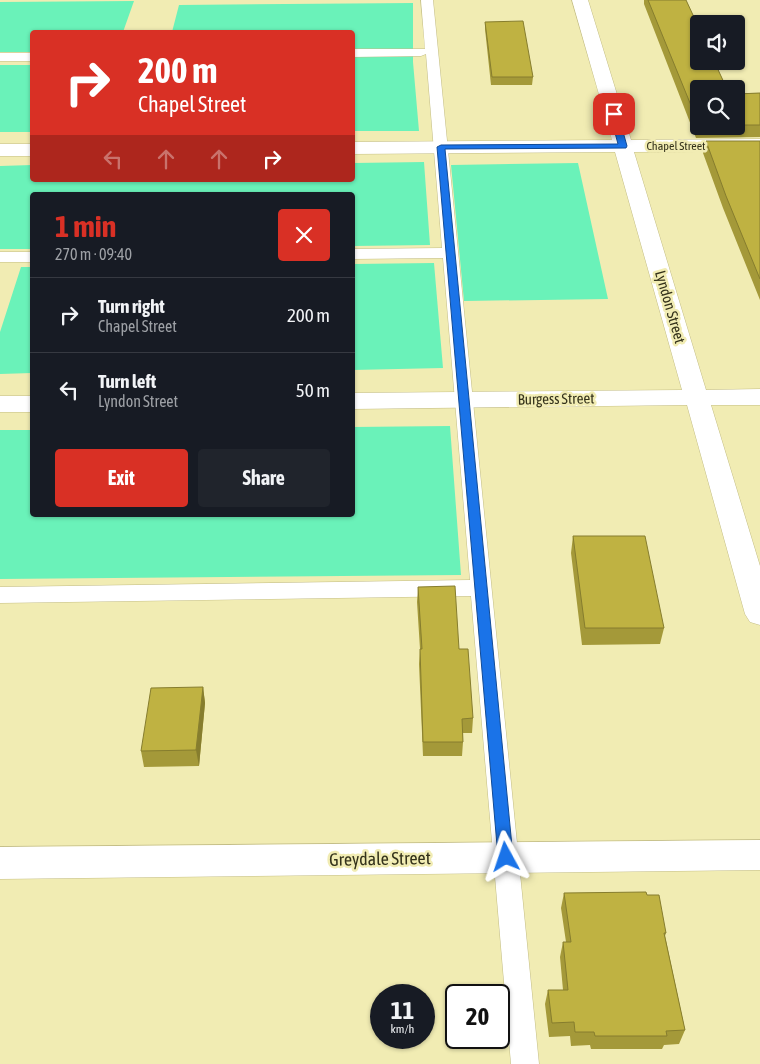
<!DOCTYPE html>
<meta charset="utf-8">
<style>
body{margin:0;font-family:"Asap Condensed",sans-serif;background:#20242c;color:#f1f3f6;height:100vh;display:flex;flex-direction:column;font-size:19px;white-space:nowrap}
*{box-sizing:border-box;margin:0}
p{font-size:16px;color:#9ea1a6}
.icon{flex:none;width:28px;height:28px;fill:none;stroke:currentColor;stroke-width:2;stroke-linecap:round;stroke-linejoin:round}
.map{position:relative;flex:1;overflow:hidden}
.drawer{position:absolute;left:30px;top:192px;width:325px;height:325px;display:flex;flex-direction:column;background:#171b24;border-radius:5px;box-shadow:0 1px 4px #0004}
.drawer>*{flex:none}
.hud{position:absolute;left:30px;top:30px;width:325px;height:152px;border-radius:5px;box-shadow:0 1px 4px #0004;background:#d93025;color:#fff;overflow:hidden}
.tools{position:absolute;left:690px;top:15px;display:grid;gap:10px}
.tools a{display:grid;place-items:center;width:55px;height:55px;border-radius:5px;background:#171b24;box-shadow:0 1px 4px #0004;font-size:25px}
.speed{position:absolute;left:370px;top:984px;display:flex;gap:10px;font-size:25px;font-weight:700;text-align:center}
.speed>*{display:grid;place-content:center;width:65px;height:65px;border-radius:50%;background:#171b24;box-shadow:0 1px 4px #0004;line-height:1}
.speed small{font-size:12px;font-weight:400}
.speed .limit{border:2px solid #111;border-radius:8px;background:#fff;color:#111}
.pin{position:absolute;display:grid;place-items:center;width:42px;height:42px;color:#fff;margin:-21px;border-radius:10px;box-shadow:0 2px 8px #0006}
.me{position:absolute;width:55px;margin:-28px;rotate:355deg;stroke-linejoin:round;filter:drop-shadow(0 0 4px #0008)}
.turn{display:flex;align-items:center;gap:18px;height:105px;padding:0 25px;font-size:22px}
.turn .icon{width:65px;height:65px;stroke-width:2.5}
.turn b{display:block;font-size:35px;line-height:42px}
.lanes{display:flex;align-items:center;height:48px;padding:0 25px;background:#0003;justify-content:center;gap:25px;direction:ltr}
.lanes .off{opacity:.35}
.round{display:grid;place-items:center;flex:none;width:52px;height:52px;border-radius:5px;background:#20242c}
.summary{display:flex;align-items:center;justify-content:space-between;height:85px;padding:0 25px}
h1{font-size:30px;font-weight:700;line-height:38px;color:#d93025}
.action{display:flex;gap:10px;margin-top:auto;padding:10px 25px}
.action a{flex:1;height:58px;border-radius:5px;background:#d93025;color:#fff;font-size:20px;font-weight:700;line-height:58px;text-align:center}
.action a+a{background:#20242c;color:#f1f3f6}
ul{padding:0;list-style:none}
li{display:flex;align-items:center;gap:15px;height:75px;padding:0 25px;border-top:1px solid #363941}
li div{flex:1}
li b{display:block;font-size:19px}
li em{font-style:normal}
.map>svg:first-child{display:block}
.green{fill:#6af2b9}
.lines{fill:none;stroke-linecap:round;stroke-linejoin:round}
.service-casing{stroke:#c3bd86;stroke-width:1}
.minor-casing{stroke:#c3bd86;stroke-width:1}
.service{fill:#fff;fill-rule:evenodd}
.minor{fill:#fff;fill-rule:evenodd}
.wall{fill:#a49939}
.shaded-wall{fill:#867d2e}
.building{fill:#bfb242;stroke:#867d2e}
.route{fill:#1a73e8;stroke:#114b97}
.labels{text-anchor:middle;stroke-width:5;stroke-linejoin:round;paint-order:stroke}
.far-street-label{font-size:12px;fill:#34321b;stroke:#f1ecb3}
.street-label{font-size:15px;fill:#34321b;stroke:#f1ecb3}
.near-street-label{font-size:18px;fill:#34321b;stroke:#f1ecb3}
</style>
<div class="map">
<svg width="760" height="1064" viewBox="0 0 760 1064">
<rect width="100%" height="100%" fill="#f1ecb3"/>
<path class="green" d="M 134,1 L 123,32 L 32,32 L 32,52 L 0,52 L 0,2 Z
M 413,3 L 413,62 L 419,131 L 353,131 L 352,32 L 172,32 L 179,5 Z
M 0,65 L 32,65 L 32,132 L 0,132 Z
M 424,162 L 430,245 L 353,246 L 352,195 L 32,195 L 32,249 L 0,249 L 0,166 L 32,165 L 32,180 L 352,180 L 353,163 Z
M 578,163 L 608,299 L 464,301 L 451,165 Z
M 434,263 L 443,368 L 353,370 L 353,264 Z
M 21,267 L 32,267 L 32,373 L 0,374 L 0,332 Z
M 450,426 L 461,575 L 0,579 L 0,430 L 32,430 L 32,515 L 352,515 L 353,427 Z"/>
<g class="lines">
<g class="service-casing">
<path id="service" d="M 421,0 L 433,0 L 539,1064 L 511,1064 L 471,596 L 0,603 L 0,587 L 470,580 L 443,258 L 352,259 L 352,249 L 442,248 L 426,54 L 421,56 L 352,57 L 352,49 L 425,49 Z
M 0,53 L 32,53 L 32,61 L 0,61 Z
M 0,252 L 32,252 L 32,262 L 0,262 Z"/>
</g>
<g class="minor-casing">
<path id="minor" d="M 572,0 L 588,0 L 631,140 L 760,139 L 760,151 L 634,152 L 706,390 L 760,389 L 760,405 L 711,405 L 760,566 L 760,625 L 750,622 L 745,614 L 687,405 L 352,409 L 352,393 L 682,390 L 615,152 L 352,154 L 352,142 L 612,140 Z
M 0,144 L 32,144 L 32,156 L 0,156 Z
M 0,396 L 32,396 L 32,412 L 0,412 Z
M 760,840 L 760,870 L 0,879 L 0,847 Z"/>
</g>
<use href="#service" class="service"/>
<use href="#minor" class="minor"/>
</g>
<path class="wall" d="M 644,0 L 686,0 L 699,89 L 699,126 L 736,126 L 736,94 L 760,93 L 760,137 L 696,138 L 644,4 Z
M 485,22 L 533,77 L 532,85 L 491,85 L 485,29 Z
M 706,141 L 760,141 L 760,300 L 723,208 L 703,153 Z
M 573,536 L 664,628 L 660,644 L 582,645 L 571,553 Z
M 418,587 L 459,649 L 473,718 L 472,733 L 463,733 L 463,742 L 462,756 L 423,756 L 419,664 L 420,649 L 417,602 Z
M 203,687 L 205,703 L 199,766 L 144,767 L 141,751 Z
M 564,893 L 647,895 L 666,933 L 665,936 L 685,1030 L 679,1044 L 664,1045 L 662,1049 L 591,1049 L 590,1045 L 571,1046 L 570,1036 L 549,1037 L 545,1004 L 548,990 L 563,990 L 560,957 L 563,942 L 566,942 L 561,908 Z"/>
<path class="shaded-wall" d="M 203,687 L 205,703 L 199,766 L 196,750 Z"/>
<path class="building" d="M 648,0 L 686,0 L 699,28 L 699,61 L 714,61 L 727,89 L 699,89 L 699,125 Z
M 523,21 L 533,77 L 492,77 L 485,22 Z
M 760,93 L 760,125 L 736,125 L 736,94 Z
M 706,141 L 760,141 L 760,279 L 726,196 Z
M 573,536 L 645,536 L 664,628 L 585,628 Z
M 455,586 L 459,649 L 468,649 L 473,718 L 462,719 L 463,742 L 423,742 L 420,649 L 422,649 L 418,587 Z
M 203,687 L 196,750 L 141,751 L 151,688 Z
M 646,892 L 647,895 L 659,895 L 666,933 L 664,933 L 685,1030 L 666,1031 L 667,1036 L 595,1036 L 594,1032 L 575,1032 L 574,1022 L 552,1023 L 548,990 L 568,990 L 563,942 L 571,942 L 564,893 Z"/>
<path class="route" d="M 614,112 L 618,114 L 627,146 L 626,148 L 445,149 L 513,857 L 511,862 L 506,864 L 501,862 L 498,857 L 437,147 L 441,145 L 618,144 L 610,114 Z"/>
<g class="labels">
<g class="far-street-label">
<text x="676" y="150">Chapel Street</text>
</g>
<g class="street-label">
<text transform="translate(670 307) rotate(74)" y="5">Lyndon Street</text>
<text transform="translate(556 399) rotate(-1)" y="5">Burgess Street</text>
</g>
<g class="near-street-label">
<text transform="translate(380 859) rotate(-1)" y="6">Greydale Street</text>
</g>
</g>
</svg>
<div class="tools">
<a><svg class="icon" aria-label="sound" viewBox="0 0 24 24"><path d="M4 9h4l5-4v14l-5-4H4zM17 9q2 3 0 6"/></svg></a>
<a><svg class="icon" aria-label="search" viewBox="0 0 24 24"><circle cx="10" cy="10" r="6"/><path d="M15 15l6 6"/></svg></a>
</div>
<div class="speed"><div>11<small>km/h</small></div><div class="limit">20</div></div>
<div class="pin" style="left:614px;top:114px;background:#d93025"><svg class="icon" aria-label="arrive" viewBox="0 0 24 24"><path d="M6 21V4h12l-3 4 3 4H6"/></svg></div>
<svg class="me" style="left:506px;top:857px" viewBox="-20 -20 40 40"><path d="M0-17L14 15 0 8-14 15z" fill="#1a73e8" stroke="#fff" stroke-width="4"/></svg>
<div class="hud">
<div class="turn"><svg class="icon" aria-label="right" viewBox="0 0 24 24"><path d="M7 20v-9h11M14 6l5 5-5 5"/></svg><div><b>200 m</b>Chapel Street</div></div>
<div class="lanes"><svg class="icon off" aria-label="left" viewBox="0 0 24 24"><path d="M17 20v-9H6M10 6l-5 5 5 5"/></svg><svg class="icon off" aria-label="ahead" viewBox="0 0 24 24"><path d="M12 20V5M6 11l6-6 6 6"/></svg><svg class="icon off" aria-label="ahead" viewBox="0 0 24 24"><path d="M12 20V5M6 11l6-6 6 6"/></svg><svg class="icon" aria-label="right" viewBox="0 0 24 24"><path d="M7 20v-9h11M14 6l5 5-5 5"/></svg></div>
</div>
<section class="drawer">
<div class="summary"><div><h1>1 min</h1><p>270 m · 09:40</p></div><a class="round" style="background:#d93025;color:#fff"><svg class="icon" aria-label="close" viewBox="0 0 24 24"><path d="M6 6l12 12M18 6L6 18"/></svg></a></div>
<ul>
<li><svg class="icon" aria-label="right" viewBox="0 0 24 24"><path d="M7 20v-9h11M14 6l5 5-5 5"/></svg><div><b>Turn right</b><p>Chapel Street</p></div><em>200 m</em></li>
<li><svg class="icon" aria-label="left" viewBox="0 0 24 24"><path d="M17 20v-9H6M10 6l-5 5 5 5"/></svg><div><b>Turn left</b><p>Lyndon Street</p></div><em>50 m</em></li>
</ul>
<div class="action"><a>Exit</a><a>Share</a></div>
</section>
</div>
